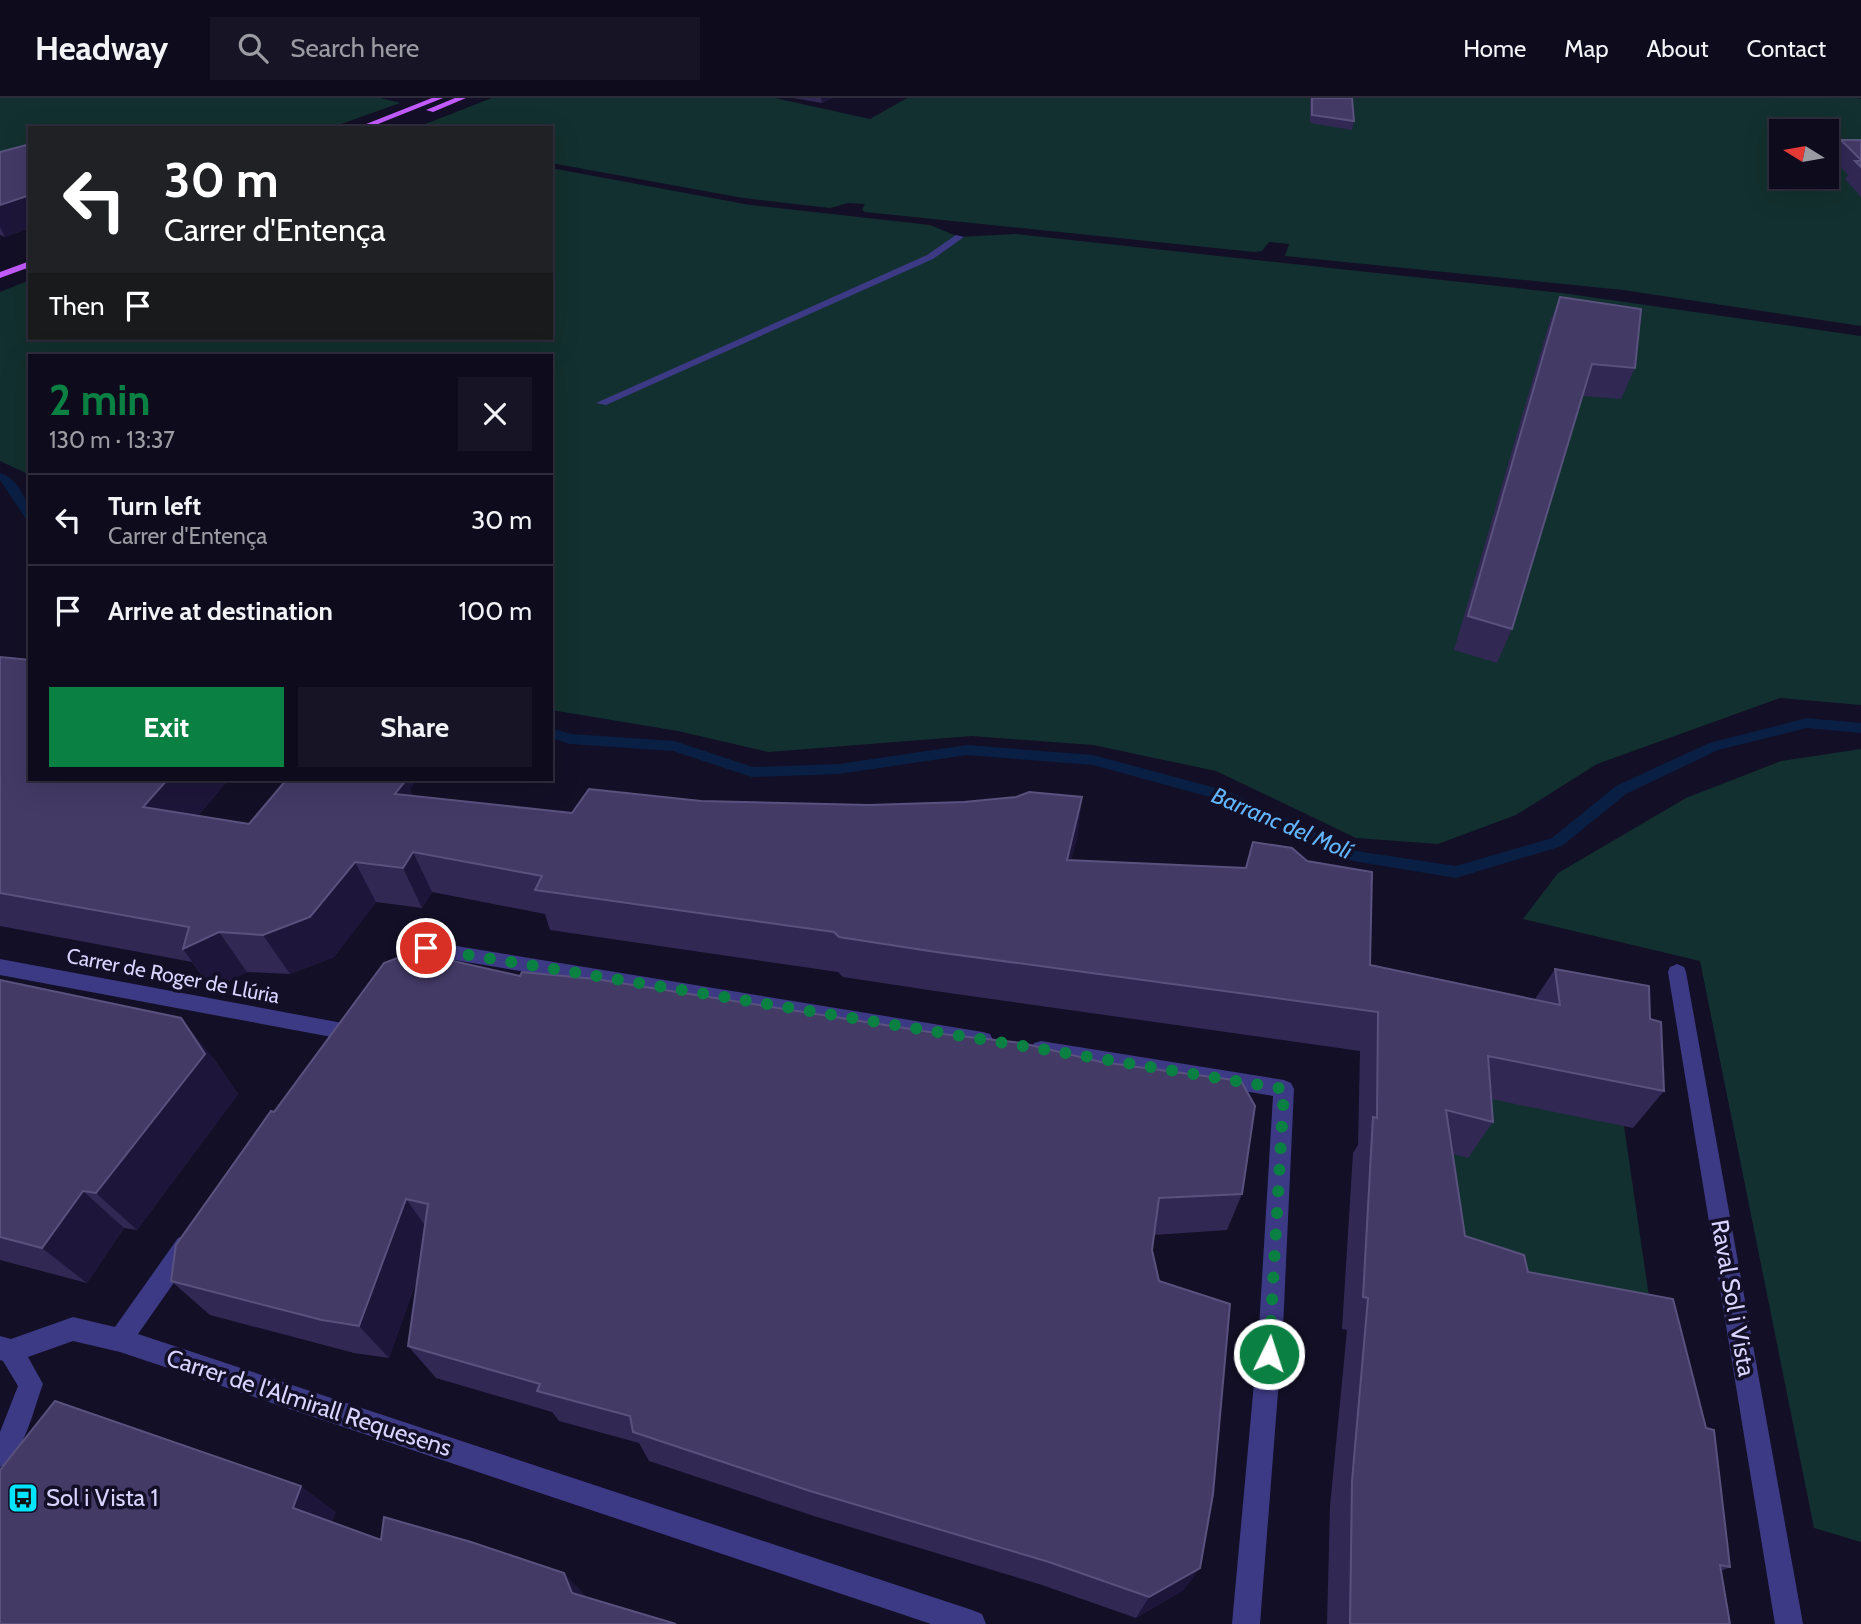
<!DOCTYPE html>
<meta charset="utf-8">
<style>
body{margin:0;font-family:Cabin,sans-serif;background:#171425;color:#f1f3f6;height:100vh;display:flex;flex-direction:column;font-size:26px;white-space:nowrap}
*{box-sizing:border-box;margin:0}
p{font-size:23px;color:#9b9ba3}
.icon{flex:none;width:38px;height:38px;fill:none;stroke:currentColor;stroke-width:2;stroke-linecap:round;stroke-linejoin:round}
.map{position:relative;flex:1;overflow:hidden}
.details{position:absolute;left:28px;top:256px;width:525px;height:427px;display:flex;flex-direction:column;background:#0e0b1c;border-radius:0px;box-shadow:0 7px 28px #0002,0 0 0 2px #2e2b3b}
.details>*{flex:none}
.top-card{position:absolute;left:28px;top:28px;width:525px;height:214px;border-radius:0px;box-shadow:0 7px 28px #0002,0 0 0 2px #2e2b3b;background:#202124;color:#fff;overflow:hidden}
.needle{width:46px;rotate:281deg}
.fabs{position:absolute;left:1769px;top:21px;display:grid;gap:14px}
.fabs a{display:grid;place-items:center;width:70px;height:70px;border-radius:0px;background:#0e0b1c;box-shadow:0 7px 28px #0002,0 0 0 2px #2e2b3b;font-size:35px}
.pin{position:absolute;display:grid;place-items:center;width:60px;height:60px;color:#fff;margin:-30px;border:4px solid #fff;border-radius:50%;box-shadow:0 2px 7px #0007}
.me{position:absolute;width:77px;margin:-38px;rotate:4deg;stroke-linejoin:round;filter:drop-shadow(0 0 5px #0008)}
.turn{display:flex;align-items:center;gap:24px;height:147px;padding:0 21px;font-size:32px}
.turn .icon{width:91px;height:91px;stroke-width:2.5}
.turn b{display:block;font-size:49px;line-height:60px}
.then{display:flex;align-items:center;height:66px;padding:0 21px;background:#0003;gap:14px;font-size:26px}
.round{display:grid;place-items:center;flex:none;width:74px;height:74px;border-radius:0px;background:#171425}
.head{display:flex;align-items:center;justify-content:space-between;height:119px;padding:0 21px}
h1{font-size:42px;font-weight:700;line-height:52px;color:#0b8043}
.action{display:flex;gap:14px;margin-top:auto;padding:14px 21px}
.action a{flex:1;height:80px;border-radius:0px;background:#0b8043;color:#fff;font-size:28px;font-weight:700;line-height:80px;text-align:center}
.action a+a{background:#171425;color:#f1f3f6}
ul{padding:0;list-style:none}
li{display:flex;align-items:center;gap:21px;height:91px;padding:0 21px;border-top:2px solid #2e2b3b}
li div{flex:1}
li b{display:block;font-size:26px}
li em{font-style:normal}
header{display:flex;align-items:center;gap:42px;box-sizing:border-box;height:98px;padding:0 35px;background:#0e0b1c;border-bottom:2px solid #2e2b3b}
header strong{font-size:33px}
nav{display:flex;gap:38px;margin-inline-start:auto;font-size:24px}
.search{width:490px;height:63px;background:#171425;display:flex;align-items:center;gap:18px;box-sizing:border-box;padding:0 24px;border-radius:0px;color:#9b9ba3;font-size:26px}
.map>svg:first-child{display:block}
.green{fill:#12302f;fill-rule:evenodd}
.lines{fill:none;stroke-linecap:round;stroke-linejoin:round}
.stream{fill:#0a1f44;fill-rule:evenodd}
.minor{fill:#3d3a85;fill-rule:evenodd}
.major{fill:#c25bff;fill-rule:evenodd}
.wall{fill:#312854}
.shaded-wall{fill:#1d163a}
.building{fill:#433a66;stroke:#5a527e;stroke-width:2}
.route{stroke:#0b8043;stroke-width:12;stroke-dasharray:0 21.6}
.labels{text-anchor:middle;stroke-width:7;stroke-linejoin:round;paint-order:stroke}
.street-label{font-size:21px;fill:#d9d4ff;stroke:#130f26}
.water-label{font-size:23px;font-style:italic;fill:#62b6ff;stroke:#130f26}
.near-street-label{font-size:24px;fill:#d9d4ff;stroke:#130f26}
.near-poi-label{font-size:24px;fill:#d9d4ff;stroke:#130f26;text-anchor:start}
</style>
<header>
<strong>Headway</strong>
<div class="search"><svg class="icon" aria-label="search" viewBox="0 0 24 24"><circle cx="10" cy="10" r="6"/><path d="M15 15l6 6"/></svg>Search here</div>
<nav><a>Home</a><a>Map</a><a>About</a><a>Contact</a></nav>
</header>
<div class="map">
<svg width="1861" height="1526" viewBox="0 0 1861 1526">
<rect width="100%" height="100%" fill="#130f26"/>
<path class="green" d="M 0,0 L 381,0 L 400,5 L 330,30 L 30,30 L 30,76 L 0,84 Z
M 492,0 L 775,0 L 870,21 L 907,0 L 1858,0 L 1861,1 L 1861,228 L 1623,192 L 1285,158 L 1289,146 L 1269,144 L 1262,153 L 1254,154 L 865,114 L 862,112 L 865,106 L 848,105 L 830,110 L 743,100 L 551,65 L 551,30 L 415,30 ZM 1782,33 L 1827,33 L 1827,79 L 1782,79 Z
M 551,70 L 750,107 L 930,127 L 959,139 L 1015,136 L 1562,195 L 1861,238 L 1861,607 L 1780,600 L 1597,666 L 1516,717 L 1438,746 L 1356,740 L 1216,673 L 1093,647 L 972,638 L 768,654 L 678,633 L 551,612 L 551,257 L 30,257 L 30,377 L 0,363 L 0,194 L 30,182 L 30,240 L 551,240 Z
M 1861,651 L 1861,1444 L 1814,1430 L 1700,863 L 1523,821 L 1558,775 L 1686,700 L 1781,663 Z
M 1455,991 L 1624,1028 L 1653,1226 L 1499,1207 L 1367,1039 Z"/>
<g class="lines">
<path class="stream" d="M 0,375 C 18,380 30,405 30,422 L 26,421 L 0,382 Z
M 1807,620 L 1861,625 L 1861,635 L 1807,630 L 1718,652 L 1626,696 L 1562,748 L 1456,780 L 1347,762 L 1217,701 L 1093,667 L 967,657 L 839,676 L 752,679 L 673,653 L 570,646 L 551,640 L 551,630 L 571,636 L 674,643 L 753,669 L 839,666 L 967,647 L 1093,657 L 1227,693 L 1356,753 L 1456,768 L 1552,740 L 1616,688 L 1709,645 Z"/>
<path class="minor" d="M 956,137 L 964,139 L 933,161 L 606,307 L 596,305 L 927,157 Z
M 426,843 L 983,934 L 990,936 L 993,942 L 990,948 L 983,950 L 430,858 C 420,867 410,881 396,876 L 394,871 C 399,860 414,847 426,843 Z
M 0,861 L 337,924 L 344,926 L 347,932 L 344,938 L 337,940 L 0,877 Z
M 1677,866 L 1684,869 L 1686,874 L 1803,1526 L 1775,1526 L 1668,874 L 1670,869 Z
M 1041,943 L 1284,982 L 1291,985 L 1294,991 L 1283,1230 L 1260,1526 L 1232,1526 L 1259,1230 L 1273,998 L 1041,959 L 1034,957 L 1031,951 L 1034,945 Z
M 186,1137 L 194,1140 L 197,1148 L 194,1156 L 138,1236 L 972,1512 L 982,1516 L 986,1526 L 931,1526 L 120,1254 L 73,1243 L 28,1259 L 43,1286 C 34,1309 24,1359 0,1369 L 0,1334 L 18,1288 L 3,1263 L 0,1262 L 0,1238 L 11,1241 L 73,1219 L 115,1229 L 178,1140 Z"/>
<path class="major" d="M 432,0 L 443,0 L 368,30 L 356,30 Z
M 455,0 L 466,0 L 433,14 L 426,12 Z
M 30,163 L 30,169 L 0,180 L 0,174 Z"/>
</g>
<path class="wall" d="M 793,0 L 833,0 L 822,5 Z
M 1310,0 L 1352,0 L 1354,23 L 1352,32 L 1310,25 Z
M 1841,42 L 1861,42 L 1861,99 L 1845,81 L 1848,77 L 1832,60 Z
M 30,46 L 30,130 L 5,139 L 0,137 L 0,54 Z
M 1560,199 L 1635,270 L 1621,301 L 1582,298 L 1512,531 L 1497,565 L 1454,552 L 1548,229 Z
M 0,559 L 30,681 L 229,681 L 198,718 L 249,726 L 410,691 L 413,698 L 572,715 L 701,703 L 869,707 L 1082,699 L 1077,740 L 1071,762 L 1245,770 L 1253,744 L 1370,867 L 1535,901 L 1555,871 L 1650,921 L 1664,993 L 1633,1030 L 1491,1001 L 1493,1024 L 1468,1060 L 1453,1056 L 1465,1138 L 1528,1174 L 1730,1469 L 1721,1473 L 1730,1526 L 1327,1526 L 1330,1408 L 1347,1232 L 1342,1231 L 1353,1055 L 1358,1047 L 1360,953 L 935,893 L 843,879 L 838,874 L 550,832 L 545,816 L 432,794 L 422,810 L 376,804 L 334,859 L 290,876 L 247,874 L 212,891 L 192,864 L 0,828 Z
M 0,882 L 214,961 L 238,996 L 137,1132 L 124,1130 L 87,1185 L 0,1162 Z
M 271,1013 L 1242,1096 L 1227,1132 L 1154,1137 L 1152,1152 L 1184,1492 L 1136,1520 L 1042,1487 L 817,1419 L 649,1363 L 639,1345 L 559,1323 L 552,1314 L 436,1280 L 408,1248 L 418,1178 L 389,1260 L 354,1255 L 210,1217 L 171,1183 Z"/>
<path class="shaded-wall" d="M 821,0 L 833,0 L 822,5 Z
M 30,97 L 30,130 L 5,139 L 0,129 L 0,107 Z
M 168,681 L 229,681 L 171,750 L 143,709 Z
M 376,681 L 419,681 L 410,691 L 424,723 Z
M 1082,699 L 1077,740 L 1062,802 L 1067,762 Z
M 413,754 L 432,794 L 422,810 L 403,770 Z
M 355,764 L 376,804 L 334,859 L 290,876 L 263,837 Z
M 219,834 L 247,874 L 212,891 L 183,851 Z
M 181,920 L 214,961 L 238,996 L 137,1132 L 96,1095 Z
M 83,1093 L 124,1130 L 87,1185 L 42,1150 Z
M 406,1101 L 432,1137 L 389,1260 L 359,1228 Z
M 301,1388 L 336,1414 L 329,1435 L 293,1410 Z
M 1200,1470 L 1184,1492 L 1136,1520 L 1149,1499 Z
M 564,1475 L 585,1497 L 593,1515 L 572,1495 Z"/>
<path class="building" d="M 1312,0 L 1352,0 L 1354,23 L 1312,17 Z
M 1841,42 L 1861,42 L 1861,62 Z
M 30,46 L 30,97 L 0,107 L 0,54 Z
M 1855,63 L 1861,63 L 1861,69 Z
M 1560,199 L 1641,211 L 1635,270 L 1592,266 L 1512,531 L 1468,518 Z
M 0,559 L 30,562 L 30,681 L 168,681 L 143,709 L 249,726 L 287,681 L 401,681 L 406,682 L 395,696 L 572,715 L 589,691 L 701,703 L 869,707 L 964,704 L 1016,699 L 1029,694 L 1082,699 L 1067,762 L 1246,770 L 1253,744 L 1292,750 L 1307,763 L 1372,774 L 1370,867 L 1560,907 L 1555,871 L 1649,888 L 1650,921 L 1661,924 L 1664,993 L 1488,958 L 1493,1024 L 1446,1012 L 1465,1138 L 1524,1157 L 1528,1174 L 1673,1201 L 1706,1330 L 1714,1332 L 1730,1469 L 1720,1467 L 1730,1526 L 1350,1526 L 1352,1383 L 1368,1200 L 1363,1199 L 1373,1019 L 1377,1020 L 1378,914 L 936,854 L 839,839 L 834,834 L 535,792 L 542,778 L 413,754 L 403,770 L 355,764 L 310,819 L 263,837 L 219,834 L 183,851 L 189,829 L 0,795 Z
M 413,854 L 520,878 L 522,874 L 595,881 L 942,936 L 1022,945 L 1101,964 L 1241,983 L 1255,1008 L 1242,1096 L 1159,1100 L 1152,1152 L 1159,1183 L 1230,1206 L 1213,1396 L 1200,1470 L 1149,1499 L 1049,1464 L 810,1393 L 633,1334 L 630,1318 L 537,1293 L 540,1286 L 408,1248 L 428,1106 L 406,1101 L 359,1228 L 322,1222 L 171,1183 L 176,1147 L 271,1013 L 274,1014 L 384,865 Z
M 0,882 L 181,920 L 205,956 L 96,1095 L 83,1093 L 42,1150 L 0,1139 Z
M 55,1303 L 301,1388 L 293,1410 L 381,1442 L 384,1419 L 471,1444 L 564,1475 L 572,1495 L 676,1526 L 0,1526 L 0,1372 Z"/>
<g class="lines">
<path class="route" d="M 426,850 L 1284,991 L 1269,1256"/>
</g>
<defs>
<g id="bus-square" transform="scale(1.575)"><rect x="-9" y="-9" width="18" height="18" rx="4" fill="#00e5ff" stroke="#130f26"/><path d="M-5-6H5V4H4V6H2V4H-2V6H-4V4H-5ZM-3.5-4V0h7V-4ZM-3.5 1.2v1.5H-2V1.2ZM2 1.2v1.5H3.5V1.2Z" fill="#111"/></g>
</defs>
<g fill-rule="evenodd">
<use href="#bus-square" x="23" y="1400"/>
</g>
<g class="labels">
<g class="street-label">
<text transform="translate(173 878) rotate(11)" y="7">Carrer de Roger de Llúria</text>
</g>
<g class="water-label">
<text transform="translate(1282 725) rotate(23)" y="8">Barranc del Molí</text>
</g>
<g class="near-street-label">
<text transform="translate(1733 1200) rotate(80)" y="8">Raval Sol i Vista</text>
<text transform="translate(309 1305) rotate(18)" y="8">Carrer de l'Almirall Requesens</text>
</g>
<g class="near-poi-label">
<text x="46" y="1408">Sol i Vista 1</text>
</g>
</g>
</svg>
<div class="fabs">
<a><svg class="needle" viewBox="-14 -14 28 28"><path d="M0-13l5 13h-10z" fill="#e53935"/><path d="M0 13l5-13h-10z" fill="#9b9ba3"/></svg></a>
</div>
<div class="pin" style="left:426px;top:850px;background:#d93025"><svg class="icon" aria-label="arrive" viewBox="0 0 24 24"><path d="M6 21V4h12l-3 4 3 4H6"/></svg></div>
<svg class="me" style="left:1269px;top:1256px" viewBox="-20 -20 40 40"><circle r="17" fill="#0b8043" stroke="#fff" stroke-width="3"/><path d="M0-11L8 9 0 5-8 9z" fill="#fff"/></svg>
<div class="top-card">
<div class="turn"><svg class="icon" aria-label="left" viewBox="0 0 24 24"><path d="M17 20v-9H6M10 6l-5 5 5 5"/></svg><div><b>30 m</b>Carrer d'Entença</div></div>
<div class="then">Then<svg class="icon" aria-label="arrive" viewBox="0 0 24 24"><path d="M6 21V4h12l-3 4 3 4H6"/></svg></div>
</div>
<section class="details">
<div class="head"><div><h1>2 min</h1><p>130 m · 13:37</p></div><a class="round"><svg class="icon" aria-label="close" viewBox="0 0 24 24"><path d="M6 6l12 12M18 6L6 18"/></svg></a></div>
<ul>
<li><svg class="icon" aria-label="left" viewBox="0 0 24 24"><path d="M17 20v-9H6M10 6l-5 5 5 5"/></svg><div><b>Turn left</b><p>Carrer d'Entença</p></div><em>30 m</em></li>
<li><svg class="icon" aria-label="arrive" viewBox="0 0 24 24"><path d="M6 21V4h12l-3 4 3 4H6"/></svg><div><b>Arrive at destination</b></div><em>100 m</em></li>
</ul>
<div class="action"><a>Exit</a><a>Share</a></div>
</section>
</div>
